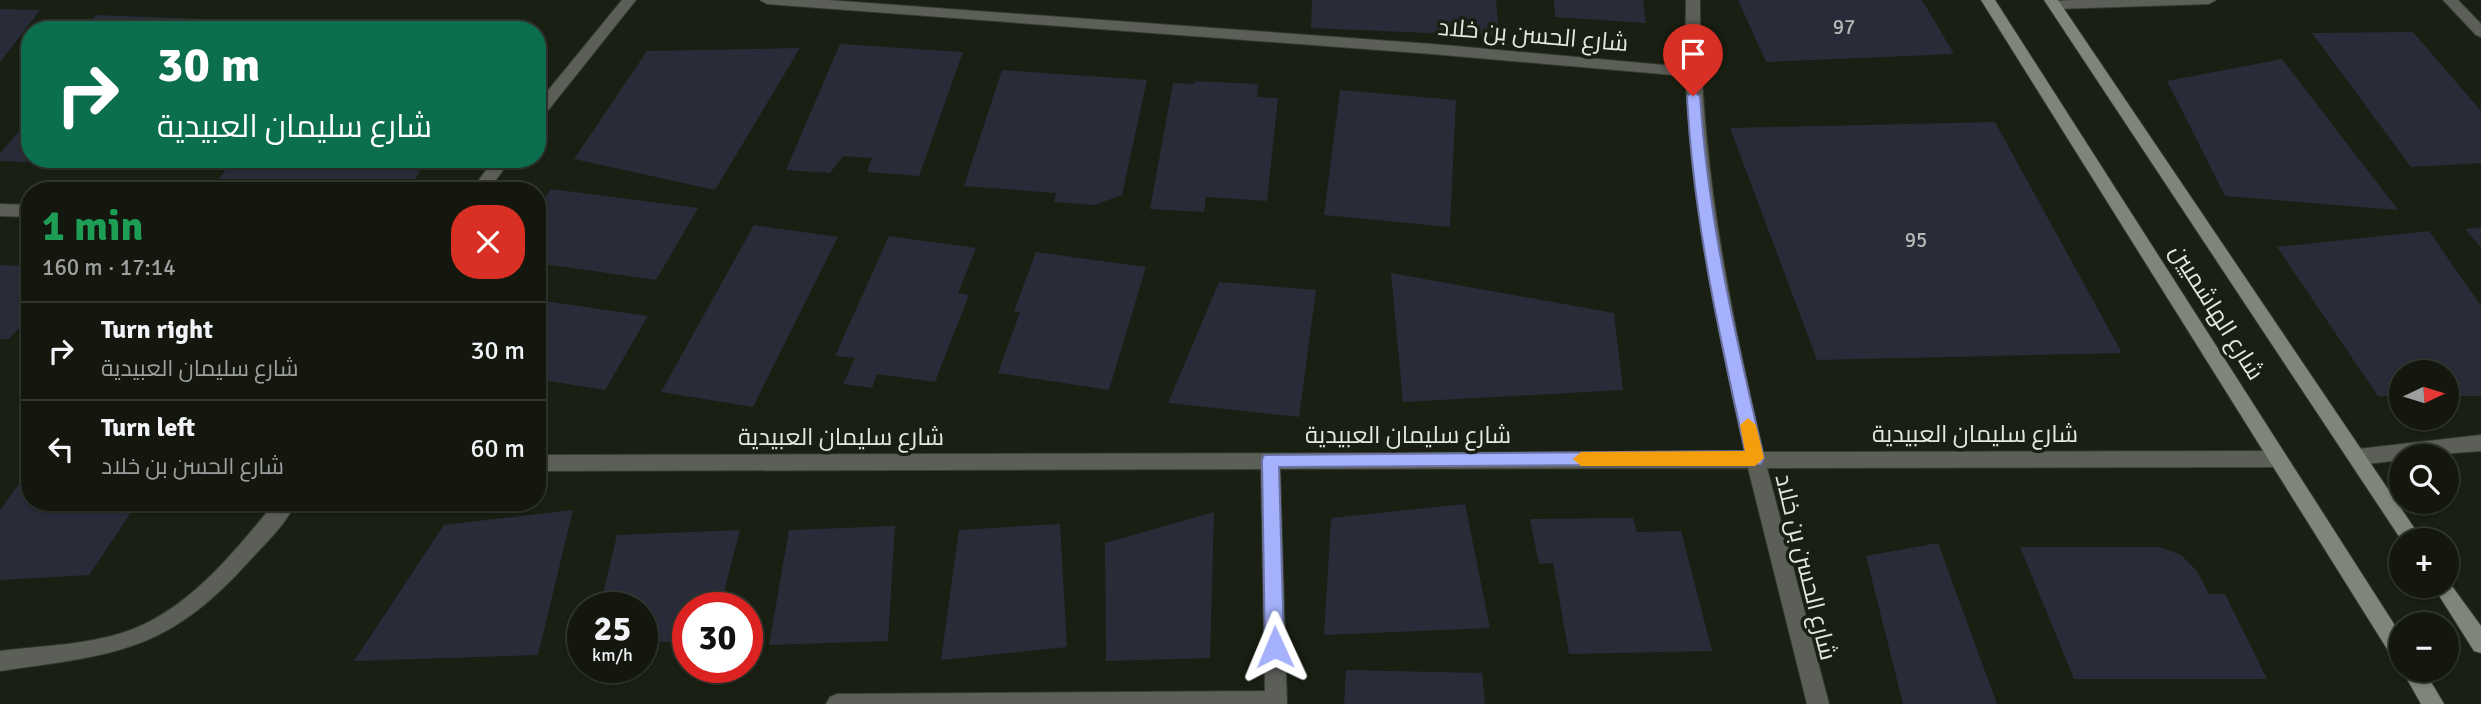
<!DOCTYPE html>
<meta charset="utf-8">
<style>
body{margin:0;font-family:Signika,Cairo,sans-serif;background:#1c2017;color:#f1f3f6;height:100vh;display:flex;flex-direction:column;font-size:26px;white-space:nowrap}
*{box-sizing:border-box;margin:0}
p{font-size:23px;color:#9d9f9e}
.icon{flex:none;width:38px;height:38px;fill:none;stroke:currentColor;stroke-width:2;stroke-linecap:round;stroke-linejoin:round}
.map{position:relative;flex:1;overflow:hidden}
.side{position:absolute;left:21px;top:182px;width:525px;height:329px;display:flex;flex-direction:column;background:#13170e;border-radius:28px;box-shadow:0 2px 5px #0004,0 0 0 2px #32362e}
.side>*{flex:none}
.top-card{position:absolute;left:21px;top:21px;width:525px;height:147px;border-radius:28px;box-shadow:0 2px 5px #0004,0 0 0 2px #32362e;background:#0b6e4f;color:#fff;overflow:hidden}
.needle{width:46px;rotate:86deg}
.controls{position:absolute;left:2389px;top:360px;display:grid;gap:14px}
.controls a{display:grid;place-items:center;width:70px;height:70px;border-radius:50%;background:#13170e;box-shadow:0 2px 5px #0004,0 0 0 2px #32362e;font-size:35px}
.speed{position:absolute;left:567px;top:592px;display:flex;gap:14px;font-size:35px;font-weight:700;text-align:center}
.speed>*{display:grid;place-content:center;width:91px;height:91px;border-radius:50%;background:#13170e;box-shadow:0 2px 5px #0004,0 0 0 2px #32362e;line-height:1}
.speed small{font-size:18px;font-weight:400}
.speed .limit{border:10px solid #d22;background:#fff;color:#111}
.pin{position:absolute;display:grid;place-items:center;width:60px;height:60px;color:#fff;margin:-72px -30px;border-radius:50% 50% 50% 0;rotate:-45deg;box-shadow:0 0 7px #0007}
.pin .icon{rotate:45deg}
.me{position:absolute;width:77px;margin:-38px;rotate:359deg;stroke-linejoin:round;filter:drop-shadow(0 0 5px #0008)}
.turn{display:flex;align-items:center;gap:24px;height:147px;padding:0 21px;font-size:32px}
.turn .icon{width:91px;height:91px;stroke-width:2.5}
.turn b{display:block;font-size:49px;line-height:60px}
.round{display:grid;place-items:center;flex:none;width:74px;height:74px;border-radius:28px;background:#1c2017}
.summary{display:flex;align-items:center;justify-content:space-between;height:119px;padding:0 21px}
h1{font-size:42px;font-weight:700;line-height:52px;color:#1e9e55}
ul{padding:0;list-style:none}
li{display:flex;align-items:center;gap:21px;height:98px;padding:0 21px;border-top:2px solid #32362e}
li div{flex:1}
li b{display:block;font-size:26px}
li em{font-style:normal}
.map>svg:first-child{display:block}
.building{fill:#292b39}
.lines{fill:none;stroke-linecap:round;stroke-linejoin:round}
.minor-casing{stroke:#353b2f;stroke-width:2}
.secondary-casing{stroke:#353b2f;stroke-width:2}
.minor{fill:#5c5f58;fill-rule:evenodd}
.secondary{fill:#7f857a;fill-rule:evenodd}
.route{fill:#a5b1fc;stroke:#6b73a4;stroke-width:2}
.slow{fill:#f59e0b}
.labels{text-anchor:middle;stroke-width:7;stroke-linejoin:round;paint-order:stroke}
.number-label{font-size:21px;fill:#b5b9b6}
.street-label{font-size:24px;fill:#e4e8df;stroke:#191f12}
</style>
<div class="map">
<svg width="2481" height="704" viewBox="0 0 2481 704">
<rect width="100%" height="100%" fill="#191f12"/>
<path class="building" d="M 1312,0 L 1496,0 L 1499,36 L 1311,28 Z
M 1554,0 L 1643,0 L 1646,23 L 1555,17 Z
M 1738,0 L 1922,0 L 1954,54 L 1766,62 Z
M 0,9 L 40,10 L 0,62 Z
M 96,15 L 285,22 L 277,30 L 83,30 Z
M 346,19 L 475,28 L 475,30 L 338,30 Z
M 2413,32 L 2481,111 L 2481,163 L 2411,167 L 2312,33 Z
M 840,44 L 963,52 L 919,176 L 867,172 L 872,158 L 843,156 L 830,173 L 786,170 Z
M 800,48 L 715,190 L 574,159 L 647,51 Z
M 2282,59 L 2398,210 L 2225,196 L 2167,81 Z
M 1002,70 L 1147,80 L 1122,195 L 1095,205 L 1054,202 L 1056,193 L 964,186 Z
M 1195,81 L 1258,84 L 1257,97 L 1278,98 L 1267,201 L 1206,197 L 1204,212 L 1150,209 L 1173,83 L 1194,84 Z
M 1340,90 L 1456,100 L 1450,227 L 1324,215 Z
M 30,119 L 30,159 L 164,159 L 156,167 L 0,161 L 0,153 Z
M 1995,122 L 2122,353 L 1817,360 L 1730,128 Z
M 233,159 L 428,159 L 415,179 L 219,179 Z
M 551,189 L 698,208 L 656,280 L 537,263 L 537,209 Z
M 754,225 L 838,237 L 753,407 L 661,392 Z
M 2481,227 L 2481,248 L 2465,229 Z
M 2429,231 L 2481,306 L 2481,396 L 2446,396 L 2446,373 L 2401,373 L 2401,396 L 2378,396 L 2277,247 Z
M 889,236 L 976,248 L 958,293 L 969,295 L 935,382 L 877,374 L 872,388 L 843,384 L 855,358 L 835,356 Z
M 1036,252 L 1146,267 L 1109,390 L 998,373 L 1020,312 L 1014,311 Z
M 0,265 L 30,266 L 30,316 L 9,339 L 0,339 Z
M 1391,273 L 1614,313 L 1623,390 L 1403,402 Z
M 1219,282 L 1316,290 L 1299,417 L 1168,403 Z
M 537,300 L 648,316 L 605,390 L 537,379 Z
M 30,469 L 30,502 L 138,502 L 89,575 L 0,580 L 0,510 Z
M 1465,504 L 1490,628 L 1324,635 L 1331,518 Z
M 573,510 L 538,655 L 354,661 L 444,525 Z
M 1214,512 L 1210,658 L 1106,661 L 1105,543 Z
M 1633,518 L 1637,532 L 1681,531 L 1712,651 L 1569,654 L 1553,563 L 1539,564 L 1530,519 Z
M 1060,524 L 1067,647 L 941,660 L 959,530 Z
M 895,526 L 888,641 L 769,645 L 789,530 Z
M 740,530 L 720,607 L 688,607 L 688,643 L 642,641 L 642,607 L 600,607 L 617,535 Z
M 1938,543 L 1997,704 L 1903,704 L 1866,556 Z
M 2020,547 L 2160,547 L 2181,555 L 2197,571 L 2209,594 L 2225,594 L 2267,679 L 2074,679 Z
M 1346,670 L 1482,673 L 1485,704 L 1344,704 Z"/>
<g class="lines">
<g class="minor-casing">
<path id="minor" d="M 622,0 L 636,0 L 542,118 L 537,119 L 537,104 Z
M 760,0 L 827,0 L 1432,44 L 1685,67 L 1686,0 L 1700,0 C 1699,154 1728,303 1763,452 L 2278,451 L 2285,454 L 2287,459 L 2285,464 L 2278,467 L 1767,468 L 1829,704 L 1807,704 L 1748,468 L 1280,469 L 1287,704 L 826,704 L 830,697 L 837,694 L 1265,691 L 1261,469 L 537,471 L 537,455 L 1745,452 C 1716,328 1695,204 1685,76 L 1432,54 L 767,4 Z
M 2216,0 L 2209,4 L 2055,9 L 2048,5 L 2055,1 L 2073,0 Z
M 2443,0 L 2458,0 L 2481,24 L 2481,37 L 2476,35 Z
M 494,159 L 511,159 L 488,191 L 471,191 Z
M 0,204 L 30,205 L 30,217 L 0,216 Z
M 2481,435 L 2481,451 L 2401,457 L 2401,460 L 2358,465 L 2351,462 L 2349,457 L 2351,452 L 2358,449 Z
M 275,502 L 296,502 C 286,524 266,543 250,560 C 167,653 116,654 0,671 L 0,651 C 40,646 83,645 122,633 C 186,613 235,552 275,502 Z"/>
</g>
<g class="secondary-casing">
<path id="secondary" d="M 1981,0 L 1995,0 L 2401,635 L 2401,663 L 2394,660 Z
M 2044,0 L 2058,0 L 2423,541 L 2402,541 Z
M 2446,578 L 2481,626 L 2481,653 L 2474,651 L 2433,586 L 2446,586 Z
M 2402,670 L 2424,670 L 2444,704 L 2421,704 Z"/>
</g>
<use href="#minor" class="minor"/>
<use href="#secondary" class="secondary"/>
</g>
<path class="route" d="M 1693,92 L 1700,96 C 1708,220 1736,338 1764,458 L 1761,464 L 1279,467 L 1284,647 L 1281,653 L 1275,656 L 1268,653 L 1265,647 L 1262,460 L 1264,455 L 1745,451 C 1719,334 1693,217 1687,96 Z"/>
<path class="slow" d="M 1748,418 L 1756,425 L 1764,458 L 1755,466 L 1581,466 L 1573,459 L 1581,452 L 1745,451 L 1740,425 Z"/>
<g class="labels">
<g class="number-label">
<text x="1844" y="34">97</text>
<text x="1916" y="247">95</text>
</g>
<g class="street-label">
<text transform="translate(1533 35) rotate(5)" y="8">شارع الحسن بن خلاد</text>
<text transform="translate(2217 312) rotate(58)" y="8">شارع الهاشميين</text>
<text x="1975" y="442">شارع سليمان العبيدية</text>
<text x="1408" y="443">شارع سليمان العبيدية</text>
<text x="841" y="445">شارع سليمان العبيدية</text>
<text transform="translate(1806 567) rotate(76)" y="8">شارع الحسن بن خلاد</text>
</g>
</g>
</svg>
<div class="controls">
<a><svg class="needle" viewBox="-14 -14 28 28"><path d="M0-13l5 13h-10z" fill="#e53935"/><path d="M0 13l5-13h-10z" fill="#9d9f9e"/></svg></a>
<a><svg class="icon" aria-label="search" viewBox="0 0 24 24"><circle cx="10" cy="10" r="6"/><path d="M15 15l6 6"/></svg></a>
<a>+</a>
<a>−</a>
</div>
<div class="speed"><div>25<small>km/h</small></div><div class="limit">30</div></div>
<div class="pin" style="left:1693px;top:96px;background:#d93025"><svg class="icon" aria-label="arrive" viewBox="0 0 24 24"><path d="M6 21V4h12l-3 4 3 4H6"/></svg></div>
<svg class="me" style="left:1275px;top:647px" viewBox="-20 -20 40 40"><path d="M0-17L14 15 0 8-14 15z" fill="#a5b1fc" stroke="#fff" stroke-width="4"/></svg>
<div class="top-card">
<div class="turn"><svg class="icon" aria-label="right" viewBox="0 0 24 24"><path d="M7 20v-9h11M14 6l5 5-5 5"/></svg><div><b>30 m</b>شارع سليمان العبيدية</div></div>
</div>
<section class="side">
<div class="summary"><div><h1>1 min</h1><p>160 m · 17:14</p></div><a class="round" style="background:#d93025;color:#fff"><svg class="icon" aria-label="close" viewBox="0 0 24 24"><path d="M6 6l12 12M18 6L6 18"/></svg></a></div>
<ul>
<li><svg class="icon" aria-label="right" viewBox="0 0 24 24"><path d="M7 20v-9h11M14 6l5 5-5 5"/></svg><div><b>Turn right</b><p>شارع سليمان العبيدية</p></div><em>30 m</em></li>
<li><svg class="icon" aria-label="left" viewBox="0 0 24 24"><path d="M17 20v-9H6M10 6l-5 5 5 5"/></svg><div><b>Turn left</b><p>شارع الحسن بن خلاد</p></div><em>60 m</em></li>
</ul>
</section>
</div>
